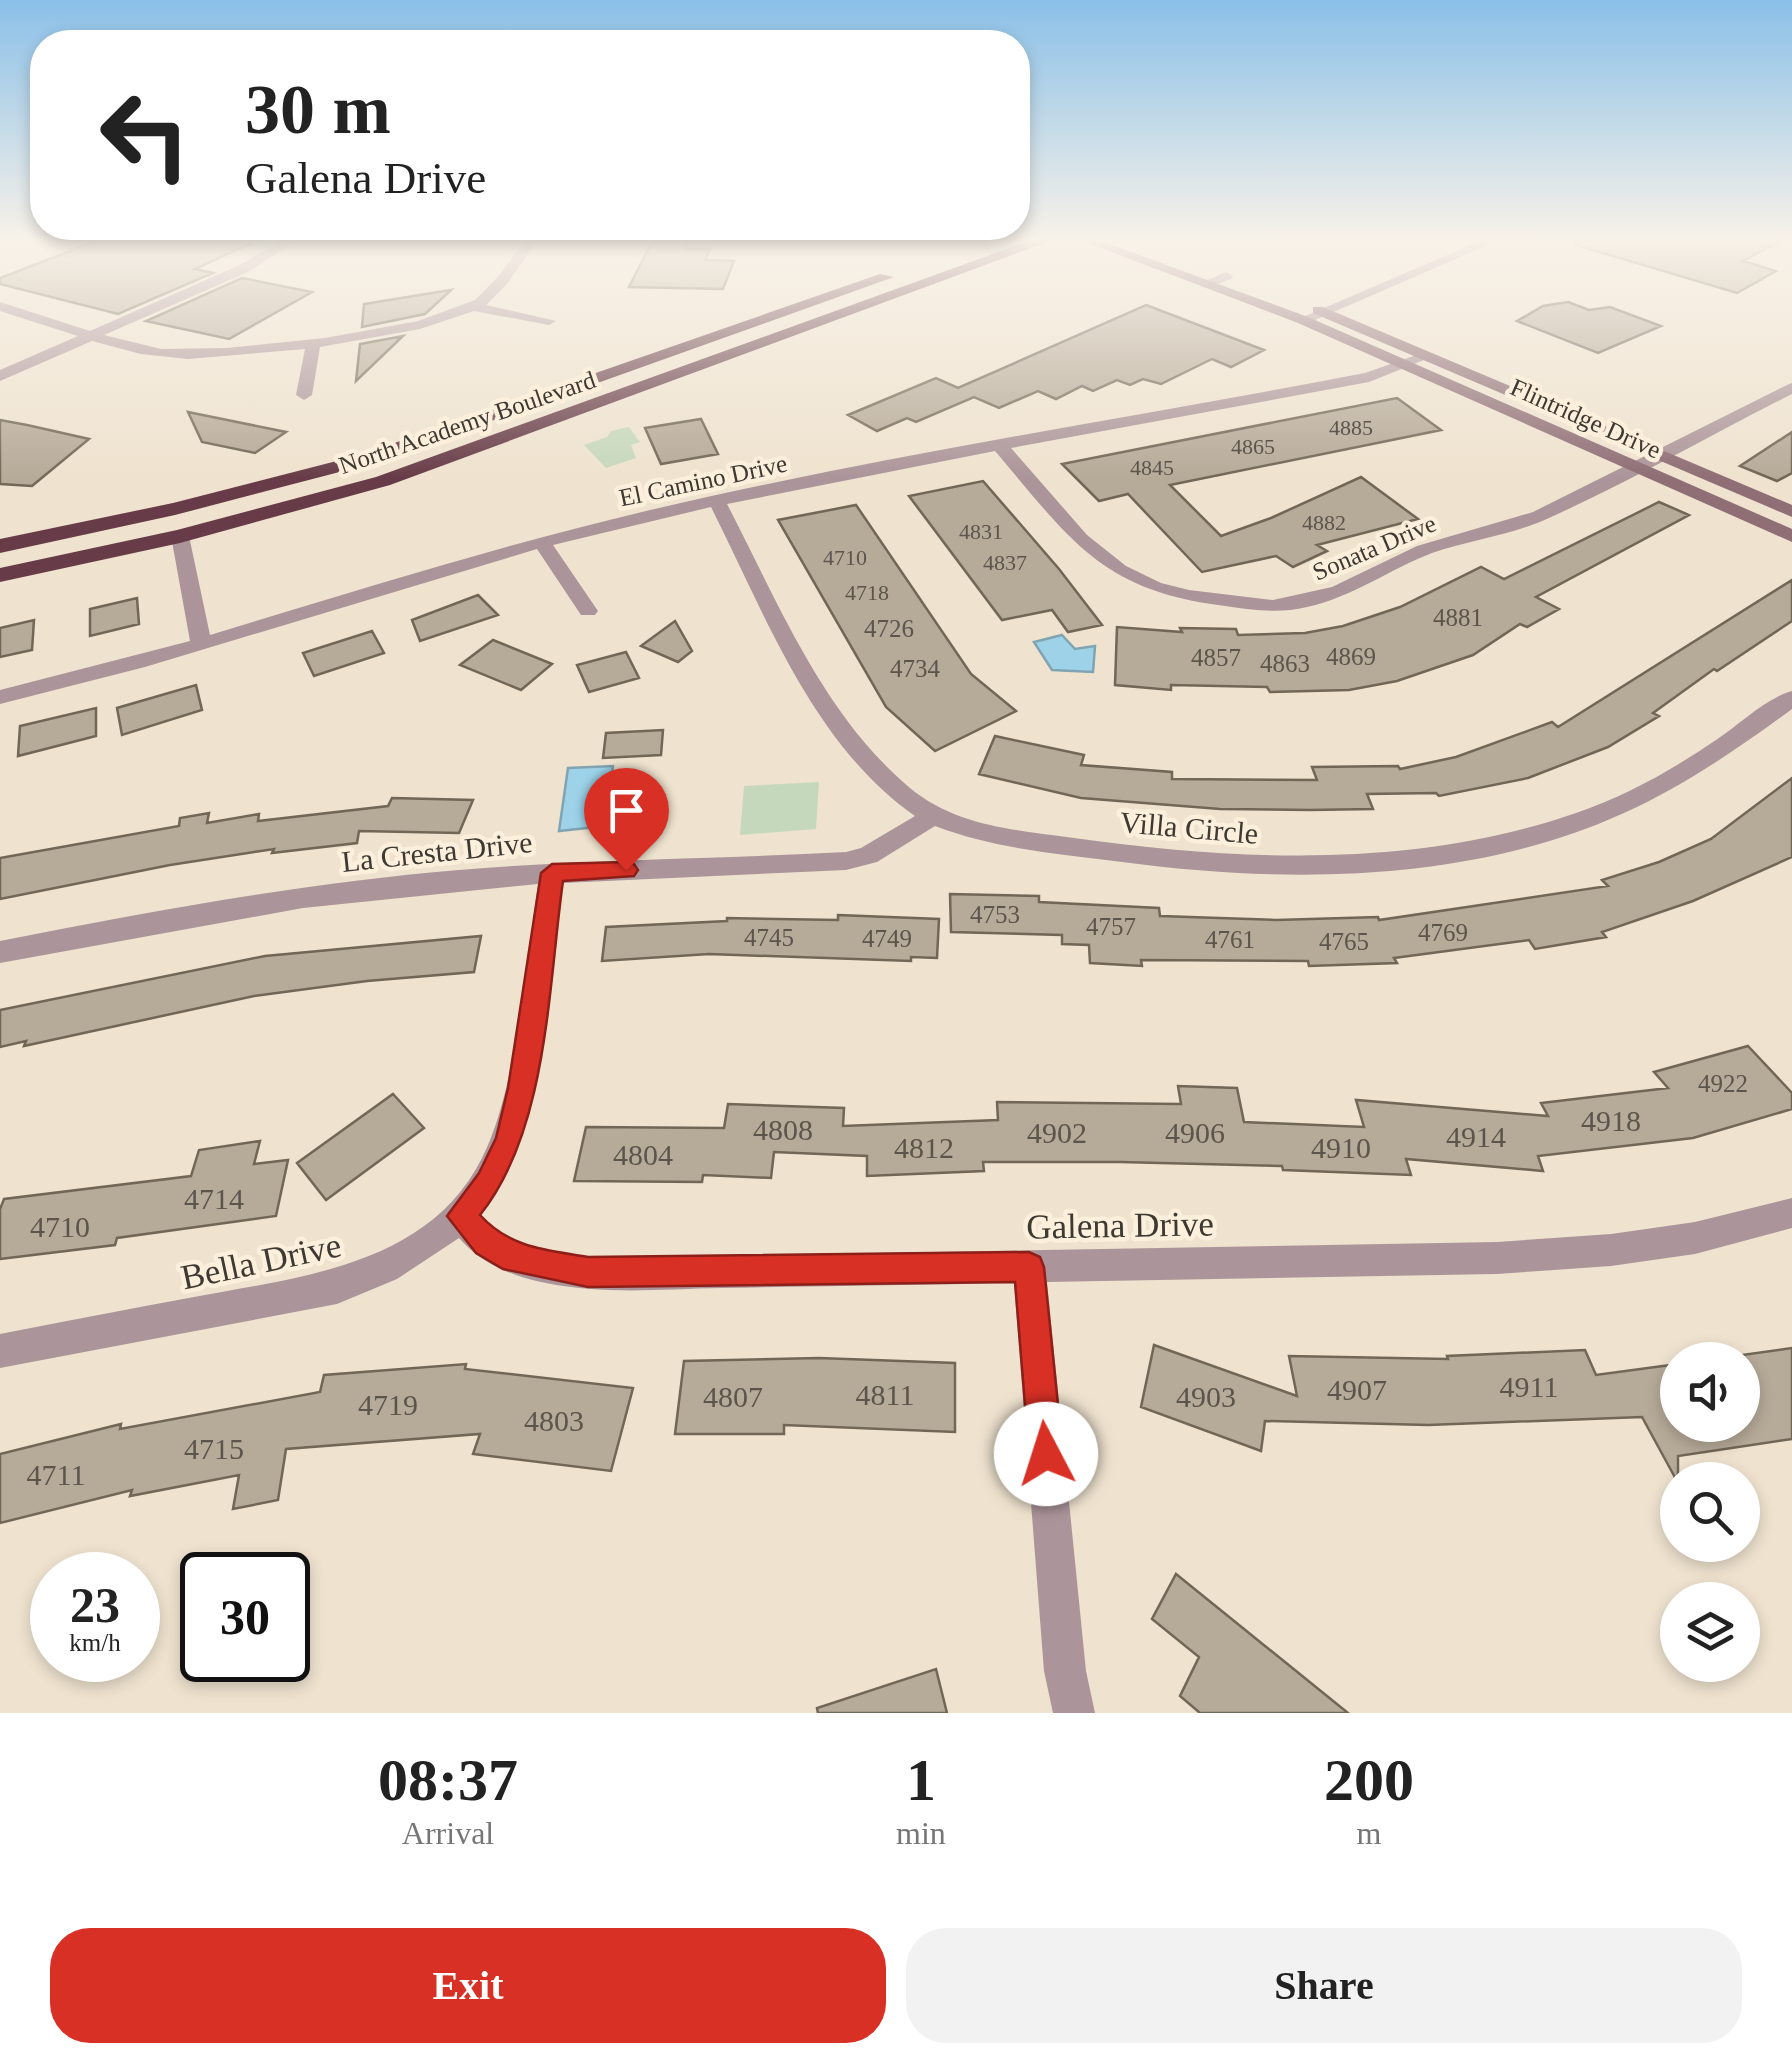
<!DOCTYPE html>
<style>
body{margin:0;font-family:"Times New Roman",serif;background:#f2f2f2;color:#222;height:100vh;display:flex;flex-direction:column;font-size:38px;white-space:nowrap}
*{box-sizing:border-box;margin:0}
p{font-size:32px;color:#767676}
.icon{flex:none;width:55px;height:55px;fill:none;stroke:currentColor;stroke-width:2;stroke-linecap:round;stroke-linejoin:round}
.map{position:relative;height:1713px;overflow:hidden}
.sheet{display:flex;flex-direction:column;background:#fff;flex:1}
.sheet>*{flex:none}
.guide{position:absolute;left:30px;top:30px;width:1000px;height:210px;border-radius:40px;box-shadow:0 5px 15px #0003;background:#fff;color:#222;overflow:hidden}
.tools{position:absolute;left:1660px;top:1342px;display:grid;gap:20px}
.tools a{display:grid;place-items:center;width:100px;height:100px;border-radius:50%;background:#fff;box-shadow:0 5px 15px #0003;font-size:50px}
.speed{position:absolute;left:30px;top:1552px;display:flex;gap:20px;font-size:50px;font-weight:700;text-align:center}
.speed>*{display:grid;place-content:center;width:130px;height:130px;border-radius:50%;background:#fff;box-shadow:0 5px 15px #0003;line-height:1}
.speed small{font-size:25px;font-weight:400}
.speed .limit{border:5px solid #111;border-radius:15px;background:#fff;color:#111}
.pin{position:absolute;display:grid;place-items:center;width:85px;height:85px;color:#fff;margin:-102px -42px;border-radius:50% 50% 50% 0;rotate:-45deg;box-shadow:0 0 10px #0007}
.pin .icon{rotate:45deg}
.me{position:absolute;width:110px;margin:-55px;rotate:355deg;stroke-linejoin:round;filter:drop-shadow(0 0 8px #0008)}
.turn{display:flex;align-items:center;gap:35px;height:210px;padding:0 50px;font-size:45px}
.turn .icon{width:130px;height:130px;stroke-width:2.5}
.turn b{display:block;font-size:70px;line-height:85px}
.eta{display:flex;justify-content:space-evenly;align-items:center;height:170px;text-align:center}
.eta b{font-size:60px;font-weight:800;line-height:70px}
.primary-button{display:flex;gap:20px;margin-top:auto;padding:20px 50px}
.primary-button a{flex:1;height:115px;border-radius:40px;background:#d93025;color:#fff;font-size:40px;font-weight:800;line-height:115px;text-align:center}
.primary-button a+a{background:#f2f2f2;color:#222}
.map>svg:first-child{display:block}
.green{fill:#c6d8bc}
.water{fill:#9dd2e9;stroke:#80a4b2;stroke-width:2.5}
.building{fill:#b6aa98;stroke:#716756;stroke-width:2.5}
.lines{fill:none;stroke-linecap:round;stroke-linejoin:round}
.street{fill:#ac959a;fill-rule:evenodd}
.secondary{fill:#8f6e76;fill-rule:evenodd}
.highway{fill:#673c48;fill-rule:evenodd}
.route{fill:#d93025;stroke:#8d1f18;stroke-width:2.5}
.labels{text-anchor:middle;stroke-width:9;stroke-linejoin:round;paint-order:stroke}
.far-number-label{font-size:22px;fill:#5c554c}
.far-street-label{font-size:25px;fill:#3e3932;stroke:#fcf0dc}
.number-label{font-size:25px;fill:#5c554c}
.street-label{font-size:30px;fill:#3e3932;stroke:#fcf0dc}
.near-number-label{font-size:30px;fill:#5c554c}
.near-street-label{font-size:35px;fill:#3e3932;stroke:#fcf0dc}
</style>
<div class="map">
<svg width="1792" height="1713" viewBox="0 0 1792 1713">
<rect width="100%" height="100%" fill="#efe3cf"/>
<path class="green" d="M 629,427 L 640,442 L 631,445 L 636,458 L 606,468 L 584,445 L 607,437 L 611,431 Z
M 819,782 L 816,829 L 740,835 L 744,786 Z"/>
<path class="water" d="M 1062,635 L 1075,649 L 1095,646 L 1093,672 L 1052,670 L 1034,642 Z
M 613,766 L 605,826 L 559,831 L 568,768 Z"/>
<path class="building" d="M 104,238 L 262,238 L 195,269 L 213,273 L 118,314 L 0,284 L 0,278 Z
M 654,238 L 690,238 L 685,249 L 710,249 L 705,260 L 734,261 L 723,289 L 629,287 Z
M 1577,238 L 1786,238 L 1743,261 L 1776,271 L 1737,293 L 1576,245 Z
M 242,278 L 312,292 L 229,339 L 146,321 Z
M 451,290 L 425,314 L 362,327 L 364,304 Z
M 1568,302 L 1589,310 L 1610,307 L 1661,326 L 1598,353 L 1517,321 L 1543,306 Z
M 1146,305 L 1264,350 L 1231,367 L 1212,359 L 1161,384 L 1143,379 L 1130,385 L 1117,380 L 1093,391 L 1082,386 L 1056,399 L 1038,391 L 999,408 L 974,397 L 916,422 L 907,418 L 877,431 L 848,415 L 936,378 L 958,388 Z
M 403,336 L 356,381 L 360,344 Z
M 1397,398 L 1441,430 L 1170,485 L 1221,536 L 1271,518 L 1361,477 L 1418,519 L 1317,545 L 1327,551 L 1293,567 L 1276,556 L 1202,572 L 1128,494 L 1099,501 L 1062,464 Z
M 188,412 L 286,432 L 255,453 L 202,442 Z
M 701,419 L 718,454 L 661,464 L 645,428 Z
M 0,420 L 27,425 L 89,439 L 32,486 L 0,484 Z
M 1792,432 L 1792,473 L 1777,481 L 1740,466 Z
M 983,481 L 1059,569 L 1102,625 L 1068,632 L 1052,610 L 1002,620 L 909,496 Z
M 1659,502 L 1689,515 L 1536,597 L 1559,609 L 1527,627 L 1520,624 L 1473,655 L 1397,681 L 1349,690 L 1270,692 L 1267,687 L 1171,685 L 1171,690 L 1115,685 L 1117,627 L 1182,632 L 1180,628 L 1236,629 L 1238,635 L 1305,633 L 1343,626 L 1400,607 L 1481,567 L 1504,579 Z
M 856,505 L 971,674 L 1016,711 L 935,751 L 886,707 L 778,520 Z
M 1792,580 L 1792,621 L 1717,671 L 1714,669 L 1653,713 L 1659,716 L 1608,747 L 1528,778 L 1439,796 L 1436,793 L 1367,794 L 1373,809 L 1310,810 L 1220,809 L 1081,798 L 979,774 L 995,736 L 1084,755 L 1081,765 L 1172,772 L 1172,779 L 1317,780 L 1312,767 L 1398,766 L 1400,769 L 1456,757 L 1552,722 L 1558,727 Z
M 478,595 L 498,615 L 420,641 L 412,620 Z
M 137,598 L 139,624 L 90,636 L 90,609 Z
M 34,620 L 32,650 L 0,657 L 0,628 Z
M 675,621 L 692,651 L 678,662 L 641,646 Z
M 372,631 L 384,653 L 314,676 L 303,653 Z
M 493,640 L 552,664 L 521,690 L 460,665 Z
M 626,652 L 639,678 L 589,692 L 577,665 Z
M 196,685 L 202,710 L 122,735 L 117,708 Z
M 96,708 L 96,736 L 18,756 L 20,726 Z
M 663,730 L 661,755 L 603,758 L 606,733 Z
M 1792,778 L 1792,857 L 1693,901 L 1602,932 L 1606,937 L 1535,949 L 1529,940 L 1394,958 L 1397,963 L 1309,966 L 1308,961 L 1141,960 L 1142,966 L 1090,963 L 1089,945 L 1062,944 L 1062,935 L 951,932 L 950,894 L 1039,896 L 1039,902 L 1159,908 L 1160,916 L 1276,920 L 1378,917 L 1379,920 L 1608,886 L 1602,880 L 1659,862 L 1711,839 Z
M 392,798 L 473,800 L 459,833 L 359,831 L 357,843 L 272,853 L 274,849 L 170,865 L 0,899 L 0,858 L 179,826 L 180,818 L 209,813 L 207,823 L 259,814 L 258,821 L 388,806 Z
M 838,915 L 939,919 L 937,958 L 911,957 L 911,961 L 709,954 L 602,961 L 606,927 L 727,921 L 727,918 L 838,920 Z
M 481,936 L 474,972 L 367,981 L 254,996 L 24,1046 L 26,1041 L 0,1047 L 0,1010 L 265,956 Z
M 1748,1046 L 1792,1093 L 1792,1109 L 1693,1138 L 1538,1156 L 1543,1171 L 1406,1159 L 1411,1175 L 1283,1170 L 1282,1166 L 1120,1162 L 983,1162 L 984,1171 L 867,1176 L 867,1156 L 774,1152 L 771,1178 L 703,1175 L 702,1182 L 574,1181 L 586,1127 L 724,1128 L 728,1104 L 844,1108 L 843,1126 L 998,1120 L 997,1102 L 1181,1104 L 1178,1086 L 1237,1088 L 1244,1122 L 1364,1127 L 1356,1100 L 1548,1116 L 1541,1103 L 1668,1088 L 1654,1072 Z
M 393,1094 L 424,1128 L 326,1200 L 297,1163 Z
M 260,1141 L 254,1164 L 288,1160 L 276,1216 L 117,1238 L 115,1245 L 0,1259 L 0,1209 L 4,1199 L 191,1176 L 199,1150 Z
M 1154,1345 L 1297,1396 L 1289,1356 L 1448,1359 L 1447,1356 L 1585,1350 L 1596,1375 L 1678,1364 L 1678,1425 L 1742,1425 L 1742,1355 L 1792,1348 L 1792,1439 L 1678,1456 L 1678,1483 L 1642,1417 L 1428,1425 L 1265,1421 L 1261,1451 L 1141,1407 Z
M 819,1358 L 955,1363 L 955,1432 L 784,1425 L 784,1434 L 675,1434 L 684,1361 Z
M 466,1364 L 465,1369 L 633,1388 L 611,1471 L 473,1454 L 480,1434 L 286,1449 L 278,1500 L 233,1509 L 239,1475 L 130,1496 L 132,1490 L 0,1523 L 0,1454 L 121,1424 L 120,1429 L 320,1392 L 324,1375 Z
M 1176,1574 L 1348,1713 L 1200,1713 L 1180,1696 L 1199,1657 L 1152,1619 Z
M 936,1669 L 947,1713 L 818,1713 L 817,1708 Z"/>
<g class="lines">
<path class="street" d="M 285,238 L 300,238 L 250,271 L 104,335 L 161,349 L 227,348 L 325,338 L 418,321 L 475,300 L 497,278 L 527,238 L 539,238 L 507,284 L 486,305 L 556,321 L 549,325 L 474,311 L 420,329 L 320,347 L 312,395 L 304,400 L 296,395 L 305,349 L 188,359 L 141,354 L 92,341 L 0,381 L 0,370 L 78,336 L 0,311 L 0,302 L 90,331 L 240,265 Z
M 1487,238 L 1504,238 L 1308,323 L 1296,320 Z
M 1226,272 L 1233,276 L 1231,279 L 1206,288 L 1199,284 Z
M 1422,353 L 1434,356 L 1369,382 L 1011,448 L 1087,535 L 1126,566 L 1161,583 L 1189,590 L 1273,600 L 1332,587 L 1417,546 L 1533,512 L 1787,385 L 1792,383 L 1792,394 C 1711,435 1631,481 1549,518 C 1512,535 1470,540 1432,553 C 1390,569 1353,597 1307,607 C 1279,614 1253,610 1225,606 C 1101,591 1070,539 995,451 L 727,504 C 778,602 823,715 910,788 C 957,827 1017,830 1074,838 C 1240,861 1415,869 1576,813 C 1626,796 1672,770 1716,740 C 1739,725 1766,698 1792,691 L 1792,709 C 1739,748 1684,786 1624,813 C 1470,883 1286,884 1122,862 C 1059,854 995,849 935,826 L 877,862 L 846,870 L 563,883 C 552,978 544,1141 481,1215 C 523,1263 592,1256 650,1257 L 1497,1242 L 1611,1234 L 1695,1222 L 1792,1198 L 1792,1228 L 1695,1254 L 1611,1266 L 1497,1274 L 1047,1282 L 1086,1671 L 1095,1713 L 1053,1713 L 1044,1671 L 1014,1283 C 916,1285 819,1286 722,1288 C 664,1289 603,1295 546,1283 C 514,1277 481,1264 459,1238 L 397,1279 L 337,1304 L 0,1368 L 0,1334 C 65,1321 129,1309 194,1297 C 299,1277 428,1266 482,1158 C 516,1092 527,961 538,884 L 303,908 L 0,963 L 0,941 C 152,911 304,883 459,870 C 587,859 717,859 846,852 L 861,848 L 915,816 C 813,745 765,614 711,507 L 553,545 L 598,611 L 595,615 L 581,615 L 537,549 L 145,667 L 0,704 L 0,690 L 190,641 L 171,536 L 173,532 L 180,530 L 189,536 L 210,635 C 354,591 498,546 646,511 C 883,455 1126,419 1365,373 Z"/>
<path class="secondary" d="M 1075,238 L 1093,238 L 1308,317 L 1792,529 L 1792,542 L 1298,323 Z
M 1313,307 L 1323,307 L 1792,505 L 1792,517 L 1313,313 Z"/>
<path class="highway" d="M 1037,238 L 1058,238 L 390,485 L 180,543 L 0,582 L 0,568 L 177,530 L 376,477 Z
M 880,274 L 894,277 L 374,463 L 175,515 L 0,553 L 0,539 L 173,503 L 360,455 Z"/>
</g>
<linearGradient id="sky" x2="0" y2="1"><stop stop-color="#8ac0e8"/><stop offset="0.5" stop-color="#f8f2e9"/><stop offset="1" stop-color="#f8f2e9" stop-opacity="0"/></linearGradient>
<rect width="1792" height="478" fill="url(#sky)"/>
<path class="route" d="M 626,862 L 634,864 L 638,870 L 634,876 L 563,881 C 548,987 548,1130 480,1215 C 510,1248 546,1250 588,1257 L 1029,1252 L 1040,1257 L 1044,1267 L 1063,1454 L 1058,1466 L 1046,1471 L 1034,1466 L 1029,1454 L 1015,1282 L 588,1287 L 503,1269 L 476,1253 L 447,1216 L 479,1173 L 496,1138 L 508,1088 L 541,873 L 552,864 Z"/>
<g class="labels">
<g class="far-number-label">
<text x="1351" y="435">4885</text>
<text x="1253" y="454">4865</text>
<text x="1152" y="475">4845</text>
<text x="1324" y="530">4882</text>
<text x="981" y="539">4831</text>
<text x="845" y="565">4710</text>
<text x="1005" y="570">4837</text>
<text x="867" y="600">4718</text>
</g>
<g class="far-street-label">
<text transform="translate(1586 418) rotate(24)" y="9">Flintridge Drive</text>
<text transform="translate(467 422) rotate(-19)" y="9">North Academy Boulevard</text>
<text transform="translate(703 480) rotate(-12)" y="9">El Camino Drive</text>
<text transform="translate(1374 547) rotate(-23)" y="9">Sonata Drive</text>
</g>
<g class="number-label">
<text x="1458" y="626">4881</text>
<text x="889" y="637">4726</text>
<text x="1351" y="665">4869</text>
<text x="1216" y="666">4857</text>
<text x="1285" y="672">4863</text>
<text x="915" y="677">4734</text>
<text x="995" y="923">4753</text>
<text x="1111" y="935">4757</text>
<text x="1443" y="941">4769</text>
<text x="769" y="946">4745</text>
<text x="887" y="947">4749</text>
<text x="1230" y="948">4761</text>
<text x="1344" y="950">4765</text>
<text x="1723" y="1092">4922</text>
</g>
<g class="street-label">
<text transform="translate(1189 828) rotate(5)" y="10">Villa Circle</text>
<text transform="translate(437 852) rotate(-6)" y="10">La Cresta Drive</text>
</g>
<g class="near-number-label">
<text x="1611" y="1131">4918</text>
<text x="783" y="1140">4808</text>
<text x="1057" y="1143">4902</text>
<text x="1195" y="1143">4906</text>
<text x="1476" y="1147">4914</text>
<text x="924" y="1158">4812</text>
<text x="1341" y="1158">4910</text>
<text x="643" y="1165">4804</text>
<text x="214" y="1209">4714</text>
<text x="60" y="1237">4710</text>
<text x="1529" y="1397">4911</text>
<text x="1357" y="1400">4907</text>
<text x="885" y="1405">4811</text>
<text x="733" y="1407">4807</text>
<text x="1206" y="1407">4903</text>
<text x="388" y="1415">4719</text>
<text x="554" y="1431">4803</text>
<text x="214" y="1459">4715</text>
<text x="56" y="1485">4711</text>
</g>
<g class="near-street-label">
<text transform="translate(1120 1225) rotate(-1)" y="12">Galena Drive</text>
<text transform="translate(261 1261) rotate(-12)" y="12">Bella Drive</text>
</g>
</g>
</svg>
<div class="tools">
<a><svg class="icon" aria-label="sound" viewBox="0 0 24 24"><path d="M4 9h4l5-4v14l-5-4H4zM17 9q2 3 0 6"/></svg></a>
<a><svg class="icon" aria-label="search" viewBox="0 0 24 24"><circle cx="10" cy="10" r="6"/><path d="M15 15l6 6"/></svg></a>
<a><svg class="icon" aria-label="layers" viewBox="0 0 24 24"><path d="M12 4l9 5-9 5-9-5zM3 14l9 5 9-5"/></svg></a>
</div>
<div class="speed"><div>23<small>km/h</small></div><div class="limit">30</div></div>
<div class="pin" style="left:626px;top:870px;background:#d93025"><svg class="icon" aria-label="arrive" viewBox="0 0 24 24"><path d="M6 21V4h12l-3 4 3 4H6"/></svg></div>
<svg class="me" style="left:1046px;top:1454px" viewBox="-20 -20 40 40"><circle r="19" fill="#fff"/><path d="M0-13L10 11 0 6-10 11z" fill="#d93025"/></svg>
<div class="guide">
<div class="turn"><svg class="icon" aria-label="left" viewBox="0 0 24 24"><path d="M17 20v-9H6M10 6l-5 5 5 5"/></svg><div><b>30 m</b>Galena Drive</div></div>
</div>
</div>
<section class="sheet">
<div class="eta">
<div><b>08:37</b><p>Arrival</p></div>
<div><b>1</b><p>min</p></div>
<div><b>200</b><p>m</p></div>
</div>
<div class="primary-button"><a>Exit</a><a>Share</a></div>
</section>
